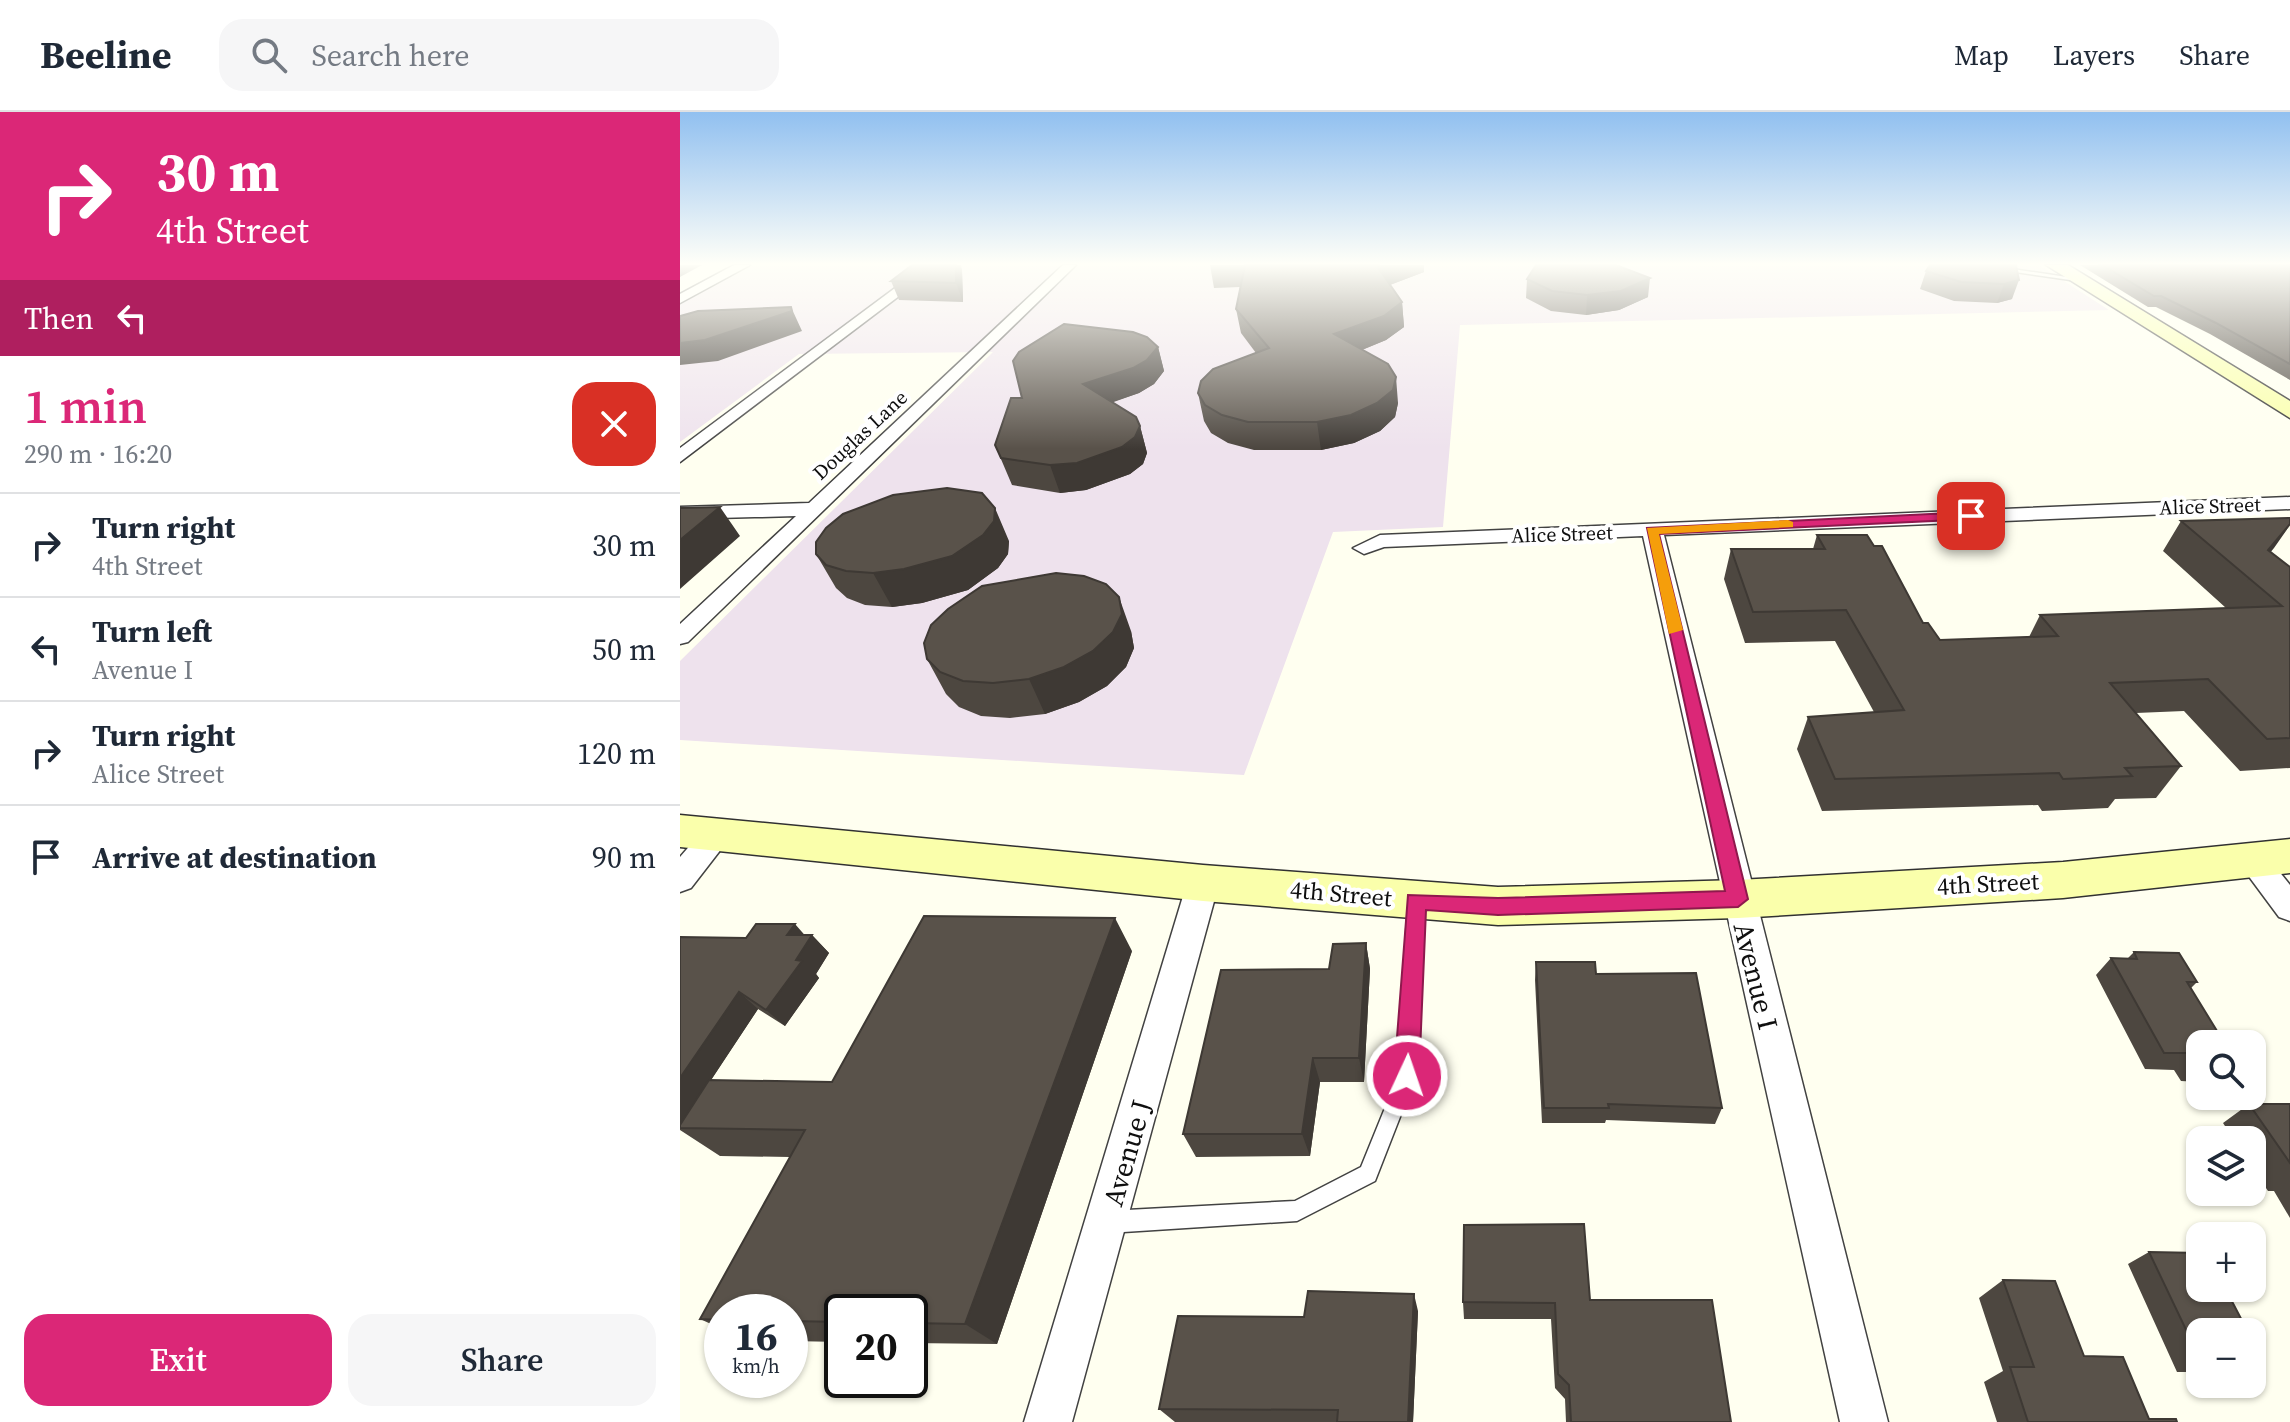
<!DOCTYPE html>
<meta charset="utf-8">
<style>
body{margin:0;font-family:"Source Serif 4",serif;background:#f6f6f7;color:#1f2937;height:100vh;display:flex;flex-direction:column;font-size:30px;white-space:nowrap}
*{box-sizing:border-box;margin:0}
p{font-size:26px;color:#747a83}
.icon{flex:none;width:44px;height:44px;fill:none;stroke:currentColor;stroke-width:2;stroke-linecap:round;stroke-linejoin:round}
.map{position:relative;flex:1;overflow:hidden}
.side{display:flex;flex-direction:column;background:#fff;width:680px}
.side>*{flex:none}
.banner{background:#db2777;color:#fff;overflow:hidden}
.fabs{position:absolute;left:1506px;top:918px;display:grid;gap:16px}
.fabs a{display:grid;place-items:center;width:80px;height:80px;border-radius:16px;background:#fff;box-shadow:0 2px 6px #0004;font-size:40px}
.speed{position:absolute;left:24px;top:1182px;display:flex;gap:16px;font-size:40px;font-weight:700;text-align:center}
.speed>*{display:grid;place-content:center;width:104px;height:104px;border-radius:50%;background:#fff;box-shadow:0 2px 6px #0004;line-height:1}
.speed small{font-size:20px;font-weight:400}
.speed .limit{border:4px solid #111;border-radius:12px;background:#fff;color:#111}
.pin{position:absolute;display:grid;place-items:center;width:68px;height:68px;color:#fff;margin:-34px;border-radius:16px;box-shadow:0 4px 12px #0006}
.me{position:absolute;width:88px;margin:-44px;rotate:3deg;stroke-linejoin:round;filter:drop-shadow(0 0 6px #0008)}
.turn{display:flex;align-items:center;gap:28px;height:168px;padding:0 24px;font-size:36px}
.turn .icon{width:104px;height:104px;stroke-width:2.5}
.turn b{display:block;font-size:56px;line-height:68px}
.then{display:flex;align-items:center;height:76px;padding:0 24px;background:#0003;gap:16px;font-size:30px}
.round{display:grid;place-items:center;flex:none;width:84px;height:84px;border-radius:24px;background:#f6f6f7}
.head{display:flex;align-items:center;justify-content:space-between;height:136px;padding:0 24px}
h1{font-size:48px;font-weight:600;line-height:60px;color:#db2777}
.cta{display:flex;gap:16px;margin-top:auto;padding:16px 24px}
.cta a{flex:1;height:92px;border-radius:24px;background:#db2777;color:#fff;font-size:32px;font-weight:600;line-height:92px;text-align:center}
.cta a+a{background:#f6f6f7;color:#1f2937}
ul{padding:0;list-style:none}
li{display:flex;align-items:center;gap:24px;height:104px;padding:0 24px;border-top:2px solid #e0e1e3}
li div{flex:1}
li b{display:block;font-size:30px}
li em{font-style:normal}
header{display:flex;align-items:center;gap:48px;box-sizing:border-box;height:112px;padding:0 40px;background:#fff;border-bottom:2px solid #e0e1e3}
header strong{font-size:38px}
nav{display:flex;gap:44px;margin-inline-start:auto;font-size:28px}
.search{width:560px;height:72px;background:#f6f6f7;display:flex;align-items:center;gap:20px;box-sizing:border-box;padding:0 28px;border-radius:24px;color:#747a83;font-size:30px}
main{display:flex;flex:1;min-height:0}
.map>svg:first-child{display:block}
.industrial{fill:#eee2ed}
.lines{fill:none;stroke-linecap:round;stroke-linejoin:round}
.service-casing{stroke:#424242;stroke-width:3}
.minor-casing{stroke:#424242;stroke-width:3}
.secondary-casing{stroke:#313131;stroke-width:3}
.service{fill:#fff;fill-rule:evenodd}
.minor{fill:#fff;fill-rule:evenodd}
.secondary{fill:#faffab;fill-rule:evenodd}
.wall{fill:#4d4740}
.shaded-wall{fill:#3e3934}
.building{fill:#59524a;stroke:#3e3934;stroke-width:2}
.route{fill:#db2777;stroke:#8e194d;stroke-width:2}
.slow{fill:#f59e0b}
.labels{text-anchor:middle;stroke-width:8;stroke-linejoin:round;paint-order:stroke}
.far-street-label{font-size:20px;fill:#0f0f0f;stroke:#fff}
.street-label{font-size:24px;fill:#0f0f0f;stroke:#fff}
.near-street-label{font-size:28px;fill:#0f0f0f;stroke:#fff}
</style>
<header>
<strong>Beeline</strong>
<div class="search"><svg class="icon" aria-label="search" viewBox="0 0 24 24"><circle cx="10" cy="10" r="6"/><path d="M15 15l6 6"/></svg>Search here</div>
<nav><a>Map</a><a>Layers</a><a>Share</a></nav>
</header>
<main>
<section class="side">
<div class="banner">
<div class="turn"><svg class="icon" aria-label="right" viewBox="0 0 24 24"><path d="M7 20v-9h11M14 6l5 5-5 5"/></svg><div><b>30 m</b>4th Street</div></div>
<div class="then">Then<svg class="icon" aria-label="left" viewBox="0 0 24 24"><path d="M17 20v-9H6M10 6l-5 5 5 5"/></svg></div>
</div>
<div class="head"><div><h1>1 min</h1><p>290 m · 16:20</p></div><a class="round" style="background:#d93025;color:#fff"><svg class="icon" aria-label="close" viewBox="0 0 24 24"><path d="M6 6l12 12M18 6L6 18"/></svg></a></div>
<ul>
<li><svg class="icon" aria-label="right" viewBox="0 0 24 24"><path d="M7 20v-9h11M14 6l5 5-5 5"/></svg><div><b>Turn right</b><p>4th Street</p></div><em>30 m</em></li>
<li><svg class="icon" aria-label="left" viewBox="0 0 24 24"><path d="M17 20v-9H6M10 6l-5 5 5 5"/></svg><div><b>Turn left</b><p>Avenue I</p></div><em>50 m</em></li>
<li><svg class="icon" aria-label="right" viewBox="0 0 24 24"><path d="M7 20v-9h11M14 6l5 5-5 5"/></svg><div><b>Turn right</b><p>Alice Street</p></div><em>120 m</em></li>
<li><svg class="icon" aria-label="arrive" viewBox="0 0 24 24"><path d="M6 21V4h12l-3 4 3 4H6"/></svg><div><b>Arrive at destination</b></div><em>90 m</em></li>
</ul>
<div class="cta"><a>Exit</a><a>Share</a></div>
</section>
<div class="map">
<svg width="1610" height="1310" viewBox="0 0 1610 1310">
<rect width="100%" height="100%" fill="#fffff0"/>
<path class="industrial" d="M 74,153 L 1359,153 L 1429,198 L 780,213 L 763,415 L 653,420 L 564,663 L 0,628 L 0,549 L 313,240 L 119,242 L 0,330 L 0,192 Z"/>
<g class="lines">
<g class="service-casing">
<path id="service" d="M 1287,153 L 1306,153 L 1400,167 L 1397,169 Z
M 736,782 L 742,784 L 744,789 L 736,964 L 695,1069 L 617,1109 L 428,1121 L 421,1117 L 417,1110 L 421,1103 L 428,1099 L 615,1089 L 681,1055 L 718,964 L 728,789 L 730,784 Z"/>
</g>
<g class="minor-casing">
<path id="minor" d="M 54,153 L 70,153 L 0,191 L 0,182 Z
M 246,153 L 260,153 L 0,350 L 0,336 Z
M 383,153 L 396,153 L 8,530 L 0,532 L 0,512 L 116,404 L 0,407 L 0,395 L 129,391 Z
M 1610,385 L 1610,397 L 984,423 L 1208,1310 L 1160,1310 L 963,424 L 704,435 L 684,442 L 673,436 L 700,423 Z
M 37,712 L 48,715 L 52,723 L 11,776 L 0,780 L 0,745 L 26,715 Z
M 1571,735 L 1582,738 L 1610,773 L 1610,809 L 1599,805 L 1556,747 L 1560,738 Z
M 523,758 L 534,762 L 539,771 L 392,1310 L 344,1310 L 507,771 L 512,762 Z"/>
</g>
<g class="secondary-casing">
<path id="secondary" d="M 1366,153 L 1388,153 L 1610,289 L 1610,306 Z
M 0,703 L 523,753 L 818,775 L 1058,768 L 1383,750 L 1610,727 L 1610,761 L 1383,786 L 1058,806 L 818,813 L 523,789 L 0,735 Z"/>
</g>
<use href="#service" class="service"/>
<use href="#minor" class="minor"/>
<use href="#secondary" class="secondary"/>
</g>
<path class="wall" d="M 530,153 L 744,153 L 744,160 L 710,173 L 722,190 L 724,215 L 706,228 L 682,238 L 718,291 L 715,305 L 700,319 L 674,331 L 641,338 L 574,338 L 548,331 L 531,321 L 524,309 L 518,281 L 576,241 L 561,221 L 556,197 L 560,175 L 534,176 Z
M 1336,153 L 1332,187 L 1317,191 L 1274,189 L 1240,177 L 1246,159 Z
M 1400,153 L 1610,153 L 1610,268 L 1530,222 L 1476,195 L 1468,195 Z
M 282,158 L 283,190 L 219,188 L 211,169 Z
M 847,167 L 968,185 L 939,198 L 906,203 L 871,199 L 846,186 Z
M 478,235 L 484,259 L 474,272 L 459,281 L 432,290 L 460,314 L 467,341 L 463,352 L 450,362 L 406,378 L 380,381 L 332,373 L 315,333 L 342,286 Z
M 1501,409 L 1590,440 L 1610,455 L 1610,656 L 1560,659 L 1504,599 L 1456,601 L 1501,654 L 1476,686 L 1435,687 L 1428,696 L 1362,699 L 1358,693 L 1142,699 L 1117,637 L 1128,605 L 1194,600 L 1155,529 L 1065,531 L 1044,467 L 1051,437 L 1133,437 L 1137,423 L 1243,511 L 1260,528 L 1349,525 L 1360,503 L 1546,496 L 1483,439 Z
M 329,429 L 328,442 L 318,456 L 288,478 L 242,491 L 212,495 L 185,493 L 167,486 L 156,476 L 136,442 Z
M 451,519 L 454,536 L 446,555 L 427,574 L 399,590 L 365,602 L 330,606 L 301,604 L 279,595 L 266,582 L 247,547 Z
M 125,823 L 132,823 L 149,841 L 136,862 L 139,866 L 105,914 L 78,897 L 31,968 L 152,970 L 452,839 L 317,1232 L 230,1231 L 230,1200 L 162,1200 L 162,1230 L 110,1229 L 110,1200 L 42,1200 L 42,1217 L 20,1207 L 110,1045 L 40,1044 L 0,1018 L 0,825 L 66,826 Z
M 686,831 L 690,857 L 684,970 L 640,970 L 630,1044 L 516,1045 L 503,1022 L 649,857 Z
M 1454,840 L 1517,870 L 1511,876 L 1520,932 L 1520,970 L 1501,969 L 1494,958 L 1465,957 L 1416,863 L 1431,846 L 1448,846 Z
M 856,850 L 916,862 L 1042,996 L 1035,1012 L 926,1008 L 925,1011 L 862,1011 L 855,868 Z
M 1569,992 L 1610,992 L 1610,1106 L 1594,1079 L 1588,1079 L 1572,1055 L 1572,1028 L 1554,1028 L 1543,1011 Z
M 1469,1140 L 1520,1220 L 1520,1260 L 1497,1260 L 1448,1152 Z
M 1323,1168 L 1469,1307 L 1497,1310 L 1317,1310 L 1304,1270 L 1323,1259 L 1299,1186 Z
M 910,1188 L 1051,1310 L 886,1310 L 885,1287 L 875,1276 L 871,1207 L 784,1207 L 783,1190 Z
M 738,1199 L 733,1310 L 495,1310 L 479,1297 L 624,1205 Z"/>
<path class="shaded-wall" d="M 0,153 L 22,153 L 0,165 Z
M 276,153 L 281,153 L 282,158 L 283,190 L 276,171 Z
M 700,153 L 744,153 L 744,160 L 699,177 L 697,154 Z
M 970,166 L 968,185 L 939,198 L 906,203 L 907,183 Z
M 1339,168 L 1332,187 L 1317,191 L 1324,172 Z
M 722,190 L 724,215 L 706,228 L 657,248 L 654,222 Z
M 111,195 L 122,219 L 38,249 L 0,253 L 0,231 Z
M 478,235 L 484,259 L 474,272 L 459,281 L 411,298 L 403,272 Z
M 716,265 L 718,291 L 715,305 L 700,319 L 674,331 L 641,338 L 637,310 Z
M 460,314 L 467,341 L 463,352 L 450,362 L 406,378 L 380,381 L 370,353 Z
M 40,395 L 60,424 L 0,477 L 0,428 Z
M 315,396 L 329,429 L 328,442 L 318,456 L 288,478 L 242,491 L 212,495 L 193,461 Z
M 1610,413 L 1594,436 L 1567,469 L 1588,438 Z
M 439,485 L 451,519 L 454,536 L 446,555 L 427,574 L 399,590 L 365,602 L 349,567 Z
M 435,806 L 452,839 L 317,1232 L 285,1212 Z
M 115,812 L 129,828 L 132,823 L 149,841 L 136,862 L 139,866 L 105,914 L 86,898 L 116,848 L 107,823 Z
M 686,831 L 690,857 L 684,970 L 679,946 Z
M 59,880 L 78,897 L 0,1015 L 0,966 Z
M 633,946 L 640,970 L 630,1044 L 622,1022 Z
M 734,1182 L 738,1199 L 733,1310 L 728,1310 Z"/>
<path class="building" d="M 232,153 L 276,153 L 276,171 L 211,169 Z
M 565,153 L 700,153 L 697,154 L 722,190 L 704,204 L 654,222 L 708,252 L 716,265 L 713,278 L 697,291 L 671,303 L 637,310 L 568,310 L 542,303 L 525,293 L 518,281 L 521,269 L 533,257 L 589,236 L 556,197 Z
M 856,153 L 936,153 L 970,166 L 941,179 L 907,183 L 872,179 L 847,167 Z
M 1250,153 L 1336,153 L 1339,168 L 1324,172 L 1281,170 L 1246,159 Z
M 1422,153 L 1610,153 L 1610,252 L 1536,211 L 1481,184 L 1474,184 Z
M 111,195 L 112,199 L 25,228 L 0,231 L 0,204 L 18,199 Z
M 384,212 L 453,220 L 467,225 L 478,235 L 467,248 L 453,256 L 403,272 L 456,305 L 460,314 L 455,325 L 442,335 L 397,351 L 370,353 L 321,346 L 315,333 L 331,286 L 342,286 L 333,249 L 339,240 Z
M 267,376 L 302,381 L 315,396 L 314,409 L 303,423 L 272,444 L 224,457 L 193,461 L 166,459 L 146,453 L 136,442 L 136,430 L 146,416 L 163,402 L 213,383 Z
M 40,395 L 0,428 L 0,396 Z
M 1610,406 L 1610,412 L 1588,438 L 1610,455 L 1610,626 L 1587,627 L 1528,567 L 1430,571 L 1501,654 L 1445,656 L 1452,664 L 1383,667 L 1379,661 L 1155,667 L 1128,605 L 1224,598 L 1166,498 L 1073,500 L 1051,437 L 1145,437 L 1137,423 L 1187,423 L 1194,434 L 1202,434 L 1243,511 L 1248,511 L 1260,528 L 1378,524 L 1360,503 L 1602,494 L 1501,409 Z
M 376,461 L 404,464 L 426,472 L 439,485 L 442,502 L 433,520 L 413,539 L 384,555 L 349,567 L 313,571 L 283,569 L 260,560 L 247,547 L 244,531 L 251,513 L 268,497 L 302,474 Z
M 244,804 L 435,806 L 285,1212 L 230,1211 L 230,1200 L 162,1200 L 162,1210 L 110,1209 L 110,1200 L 42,1200 L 42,1208 L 20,1207 L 125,1018 L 0,1016 L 0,1013 L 29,968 L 152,970 Z
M 76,812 L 115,812 L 107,823 L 132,823 L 116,848 L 122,849 L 86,898 L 59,880 L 0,966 L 0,825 L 66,826 Z
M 686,831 L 679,946 L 633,946 L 622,1022 L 503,1022 L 541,858 L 649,857 L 653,832 Z
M 1454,840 L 1499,841 L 1517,870 L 1507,870 L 1545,932 L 1520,932 L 1520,953 L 1513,941 L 1484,941 L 1431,846 L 1457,847 Z
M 856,850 L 915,850 L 916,862 L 1016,861 L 1042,996 L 928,992 L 929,996 L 864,996 Z
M 1569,992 L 1610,992 L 1610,1051 Z
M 904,1112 L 910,1188 L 1032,1188 L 1051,1310 L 891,1310 L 889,1273 L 878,1262 L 875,1191 L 783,1190 L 784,1113 Z
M 1469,1140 L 1520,1141 L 1520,1176 L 1545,1176 L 1568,1220 L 1520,1220 L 1520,1247 Z
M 1323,1168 L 1375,1169 L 1404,1244 L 1443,1245 L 1469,1307 L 1496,1307 L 1497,1310 L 1348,1310 L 1330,1255 L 1354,1255 Z
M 628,1179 L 734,1182 L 728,1310 L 657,1310 L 658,1298 L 479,1297 L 498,1204 L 624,1205 Z
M 1572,1228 L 1583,1250 L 1572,1250 Z"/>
<linearGradient id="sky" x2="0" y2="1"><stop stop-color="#91c0f0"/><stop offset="0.45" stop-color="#fffff8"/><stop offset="1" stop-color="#fffff8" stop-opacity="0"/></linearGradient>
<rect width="1610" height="337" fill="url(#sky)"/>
<path class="route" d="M 1291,400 L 1295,402 L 1295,407 L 979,422 L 1068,787 L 1058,795 L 818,803 L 746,798 L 739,964 L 735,972 L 727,976 L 718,972 L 714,964 L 728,783 L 818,786 L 1045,779 L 967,416 Z"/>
<path class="slow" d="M 1108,408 L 1113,410 L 1113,415 L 979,422 L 1003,518 L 989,522 L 967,416 Z"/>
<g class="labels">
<g class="far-street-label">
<text transform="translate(180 323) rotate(-43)" y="7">Douglas Lane</text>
<text transform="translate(1530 394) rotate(-2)" y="7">Alice Street</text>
<text transform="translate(882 422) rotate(-2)" y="7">Alice Street</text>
</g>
<g class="street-label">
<text transform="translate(1308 772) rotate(-3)" y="8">4th Street</text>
<text transform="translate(661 782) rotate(5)" y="8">4th Street</text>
</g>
<g class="near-street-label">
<text transform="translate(1076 864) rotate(76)" y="10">Avenue I</text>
<text transform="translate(447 1041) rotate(-74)" y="10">Avenue J</text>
</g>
</g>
</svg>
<div class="fabs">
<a><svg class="icon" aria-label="search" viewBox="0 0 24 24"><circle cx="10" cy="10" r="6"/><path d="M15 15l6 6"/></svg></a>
<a><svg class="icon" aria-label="layers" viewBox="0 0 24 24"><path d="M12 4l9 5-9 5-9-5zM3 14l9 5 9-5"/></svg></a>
<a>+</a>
<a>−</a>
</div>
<div class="speed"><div>16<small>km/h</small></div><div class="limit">20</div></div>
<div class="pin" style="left:1291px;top:404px;background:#d93025"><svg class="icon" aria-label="arrive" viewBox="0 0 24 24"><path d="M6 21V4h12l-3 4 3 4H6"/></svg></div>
<svg class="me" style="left:727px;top:964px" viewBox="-20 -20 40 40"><circle r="17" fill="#db2777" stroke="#fff" stroke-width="3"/><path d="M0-11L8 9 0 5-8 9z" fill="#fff"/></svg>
</div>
</main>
